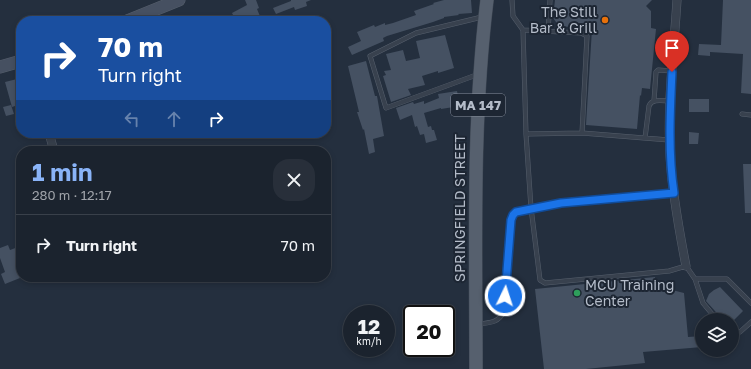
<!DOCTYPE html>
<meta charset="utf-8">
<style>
body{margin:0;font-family:"Golos Text",sans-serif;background:#282f3a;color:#f1f3f6;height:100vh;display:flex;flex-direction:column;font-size:15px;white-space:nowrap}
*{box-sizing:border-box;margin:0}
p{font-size:13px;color:#a0a4aa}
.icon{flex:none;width:22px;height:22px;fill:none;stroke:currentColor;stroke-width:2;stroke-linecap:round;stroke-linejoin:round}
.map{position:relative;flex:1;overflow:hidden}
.sheet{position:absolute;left:16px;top:146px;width:315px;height:136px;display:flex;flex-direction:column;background:#1b232e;border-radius:16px;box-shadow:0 2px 6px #0003,0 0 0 1px #39404a}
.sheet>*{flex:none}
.banner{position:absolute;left:16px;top:16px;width:315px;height:122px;border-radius:16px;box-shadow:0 2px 6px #0003,0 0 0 1px #39404a;background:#1a4fa0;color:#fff;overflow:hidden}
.controls{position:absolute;left:695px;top:313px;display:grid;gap:8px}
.controls a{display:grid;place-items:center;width:44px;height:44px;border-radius:50%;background:#1b232e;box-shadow:0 2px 6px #0003,0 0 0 1px #39404a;font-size:20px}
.speed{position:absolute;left:343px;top:305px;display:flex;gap:8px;font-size:20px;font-weight:700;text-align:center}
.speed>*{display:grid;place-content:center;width:52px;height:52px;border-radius:50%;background:#1b232e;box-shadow:0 2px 6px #0003,0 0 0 1px #39404a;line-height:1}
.speed small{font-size:10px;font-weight:400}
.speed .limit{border:2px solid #111;border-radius:6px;background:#fff;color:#111}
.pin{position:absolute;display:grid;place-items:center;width:34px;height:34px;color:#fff;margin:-41px -17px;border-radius:50% 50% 50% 0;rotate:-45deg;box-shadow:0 0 4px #0007}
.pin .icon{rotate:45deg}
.me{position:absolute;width:44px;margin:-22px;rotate:4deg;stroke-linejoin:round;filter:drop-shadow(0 0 3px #0008)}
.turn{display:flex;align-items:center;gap:14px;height:84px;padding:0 16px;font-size:18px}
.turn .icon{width:52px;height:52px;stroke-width:2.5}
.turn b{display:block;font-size:28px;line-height:34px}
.lanes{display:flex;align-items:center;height:38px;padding:0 16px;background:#0003;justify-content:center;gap:20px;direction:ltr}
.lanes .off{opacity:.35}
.round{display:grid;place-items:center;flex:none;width:42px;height:42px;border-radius:16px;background:#282f3a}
.overview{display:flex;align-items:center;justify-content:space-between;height:68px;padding:0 16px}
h1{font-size:24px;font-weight:700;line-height:30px;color:#8ab4f8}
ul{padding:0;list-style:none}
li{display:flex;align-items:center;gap:12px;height:60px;padding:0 16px;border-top:1px solid #39404a}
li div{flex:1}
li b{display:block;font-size:15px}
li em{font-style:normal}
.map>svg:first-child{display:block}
.building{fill:#455162}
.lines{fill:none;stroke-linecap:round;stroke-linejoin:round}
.lane-casing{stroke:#565f6c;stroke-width:5}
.street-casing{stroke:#565f6c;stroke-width:9}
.secondary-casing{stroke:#565f6c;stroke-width:13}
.primary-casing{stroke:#414a57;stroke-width:14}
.lane{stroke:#38414e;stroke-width:4}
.street{stroke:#38414e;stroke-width:8}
.secondary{stroke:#465061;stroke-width:12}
.primary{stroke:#56606e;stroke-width:13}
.route-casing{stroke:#114b97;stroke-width:10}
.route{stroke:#1a73e8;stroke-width:7}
.food-dot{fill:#e8710a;stroke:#1d2633;stroke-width:1.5}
.leisure-dot{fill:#2e9e5b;stroke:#1d2633;stroke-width:1.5}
.labels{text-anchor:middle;stroke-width:4;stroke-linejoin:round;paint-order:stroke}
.shield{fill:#1d2633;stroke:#878f9c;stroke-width:1}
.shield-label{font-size:13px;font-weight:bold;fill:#b4bcc9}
.poi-label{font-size:14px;fill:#b4bcc9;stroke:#1d2633;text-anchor:end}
.street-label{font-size:14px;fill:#b4bcc9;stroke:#1d2633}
</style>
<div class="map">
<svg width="751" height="369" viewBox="0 0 751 369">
<rect width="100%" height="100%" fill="#242f3e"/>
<path class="building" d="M 245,0 L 256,0 L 259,8 L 257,9 L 262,21 L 223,21 L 233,15 L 232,13 L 247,5 Z
M 291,0 L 311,0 L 306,2 L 307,6 L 295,10 L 294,7 L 276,14 L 273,8 L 291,1 Z
M 444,0 L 471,0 L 472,13 L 458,14 L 459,15 L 444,17 L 444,18 L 433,22 L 387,36 L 383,38 L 384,41 L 352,55 L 348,47 L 361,41 L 357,32 L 374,25 L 375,27 L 385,23 L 385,25 L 393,23 L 416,15 L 414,11 L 434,4 L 433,3 Z
M 555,0 L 652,0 L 646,6 L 651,11 L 651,28 L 656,29 L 650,89 L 642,88 L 641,96 L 640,95 L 637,129 L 586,125 L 592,29 L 559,26 L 553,18 Z
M 723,0 L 751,0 L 751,94 L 741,93 L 743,54 L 710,52 L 710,56 L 698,55 L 699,44 L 721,45 Z
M 445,35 L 454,68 L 438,73 L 438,71 L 422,76 L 425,85 L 408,89 L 411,95 L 391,102 L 383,76 L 386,75 L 384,71 L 391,70 L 386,54 L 403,50 L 406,61 L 420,58 L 416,41 Z
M 366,61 L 375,96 L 377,96 L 384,136 L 373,139 L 375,152 L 369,154 L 364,129 L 363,130 L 357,112 L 359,112 L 348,66 Z
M 17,79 L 19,86 L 21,87 L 21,104 L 12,107 L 5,82 Z
M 457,91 L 460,106 L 441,109 L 441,108 L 424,113 L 428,127 L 431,126 L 432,130 L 434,130 L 437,140 L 426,143 L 424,134 L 420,135 L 417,126 L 415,127 L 412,115 L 400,120 L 396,108 L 413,102 L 414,104 L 424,101 L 424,104 L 439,98 L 438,94 Z
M 689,99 L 709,99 L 709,112 L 689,112 Z
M 11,105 L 14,114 L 6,116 L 3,107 Z
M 689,132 L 699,133 L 698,144 L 689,144 Z
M 743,164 L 751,164 L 751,213 L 745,213 Z
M 8,245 L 10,250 L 18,247 L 21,255 L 21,266 L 16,268 L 20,278 L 5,284 L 1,274 L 5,272 L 0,258 L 0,248 Z
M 655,277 L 657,292 L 672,290 L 684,293 L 688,337 L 702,336 L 702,347 L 643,352 L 645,363 L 586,369 L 544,369 L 535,289 Z
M 720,287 L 743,311 L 734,320 L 723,320 L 706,301 L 709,294 L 714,290 Z"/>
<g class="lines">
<g class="lane-casing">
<path id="lane" d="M 512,0 L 513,16 L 523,30
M 548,31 L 550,0
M 479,74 L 386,108 L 370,56 L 416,33 L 482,17
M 654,101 L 656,72 L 658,70 L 672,71
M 742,114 L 751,115
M 582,133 L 587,36 L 581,33 L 523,30 L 526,134 L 531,208 L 540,280 L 545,283 L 669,271 L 686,266 L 695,279 L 703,303 L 717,320
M 526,134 L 582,133 L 669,140
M 645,138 L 649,106 C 652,98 663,101 670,101
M 695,279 L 727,279 L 751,303
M 477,324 C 489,323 499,323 504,311 L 511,220 L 513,215 L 516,212 L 561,203 L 674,193
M 732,331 L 740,332 L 751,322"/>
</g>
<g class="street-casing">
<path id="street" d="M 677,0 C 674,51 667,103 670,155 C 672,192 679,230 686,266
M 49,133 L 54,151"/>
</g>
<g class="secondary-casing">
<path id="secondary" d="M 127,21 L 179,0
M 0,67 L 21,61"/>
</g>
<g class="primary-casing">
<path id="primary" d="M 476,369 C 476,246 472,123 487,0"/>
</g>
<use href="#lane" class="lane"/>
<use href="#street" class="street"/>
<use href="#secondary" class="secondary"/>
<use href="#primary" class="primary"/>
</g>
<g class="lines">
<g class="route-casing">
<path id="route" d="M 505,296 L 511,220 L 513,215 L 516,212 L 561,203 L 674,193 C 668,153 670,113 672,72"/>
</g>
<use href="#route" class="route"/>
</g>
<circle class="food-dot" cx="605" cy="20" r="4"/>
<circle class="leisure-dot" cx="577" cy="293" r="4"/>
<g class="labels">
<rect class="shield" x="451" y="94" width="54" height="22" rx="3"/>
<g class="shield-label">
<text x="478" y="110">MA 147</text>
</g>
<g class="poi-label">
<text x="597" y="17">The Still<tspan x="597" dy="16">Bar &amp; Grill</tspan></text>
<text x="585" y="290" text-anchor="start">MCU Training<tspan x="585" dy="16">Center</tspan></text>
</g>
<g class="street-label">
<text transform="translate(460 208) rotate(-90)" y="5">SPRINGFIELD STREET</text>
</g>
</g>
</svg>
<div class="controls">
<a><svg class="icon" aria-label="layers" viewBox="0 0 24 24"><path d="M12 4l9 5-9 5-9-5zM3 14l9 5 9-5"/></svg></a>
</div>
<div class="speed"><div>12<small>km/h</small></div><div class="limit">20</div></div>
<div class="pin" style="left:672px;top:72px;background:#d93025"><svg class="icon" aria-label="arrive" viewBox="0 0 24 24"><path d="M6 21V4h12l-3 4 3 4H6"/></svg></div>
<svg class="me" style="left:505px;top:296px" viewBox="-20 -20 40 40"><circle r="17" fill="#1a73e8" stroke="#fff" stroke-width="3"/><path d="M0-11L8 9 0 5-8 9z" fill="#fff"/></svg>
<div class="banner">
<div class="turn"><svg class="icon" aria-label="right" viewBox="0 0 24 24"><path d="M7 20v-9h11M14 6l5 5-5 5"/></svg><div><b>70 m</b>Turn right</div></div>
<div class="lanes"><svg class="icon off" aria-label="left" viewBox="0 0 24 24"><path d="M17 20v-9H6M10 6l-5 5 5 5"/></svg><svg class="icon off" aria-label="ahead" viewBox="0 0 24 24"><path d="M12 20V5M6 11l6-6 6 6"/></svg><svg class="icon" aria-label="right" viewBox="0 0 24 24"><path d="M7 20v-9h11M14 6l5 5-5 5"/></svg></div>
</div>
<section class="sheet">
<div class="overview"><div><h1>1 min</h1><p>280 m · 12:17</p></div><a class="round"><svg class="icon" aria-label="close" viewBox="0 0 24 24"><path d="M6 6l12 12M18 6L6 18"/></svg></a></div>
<ul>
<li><svg class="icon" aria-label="right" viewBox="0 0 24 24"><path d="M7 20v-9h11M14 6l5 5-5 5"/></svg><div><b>Turn right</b></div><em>70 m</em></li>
</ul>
</section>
</div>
